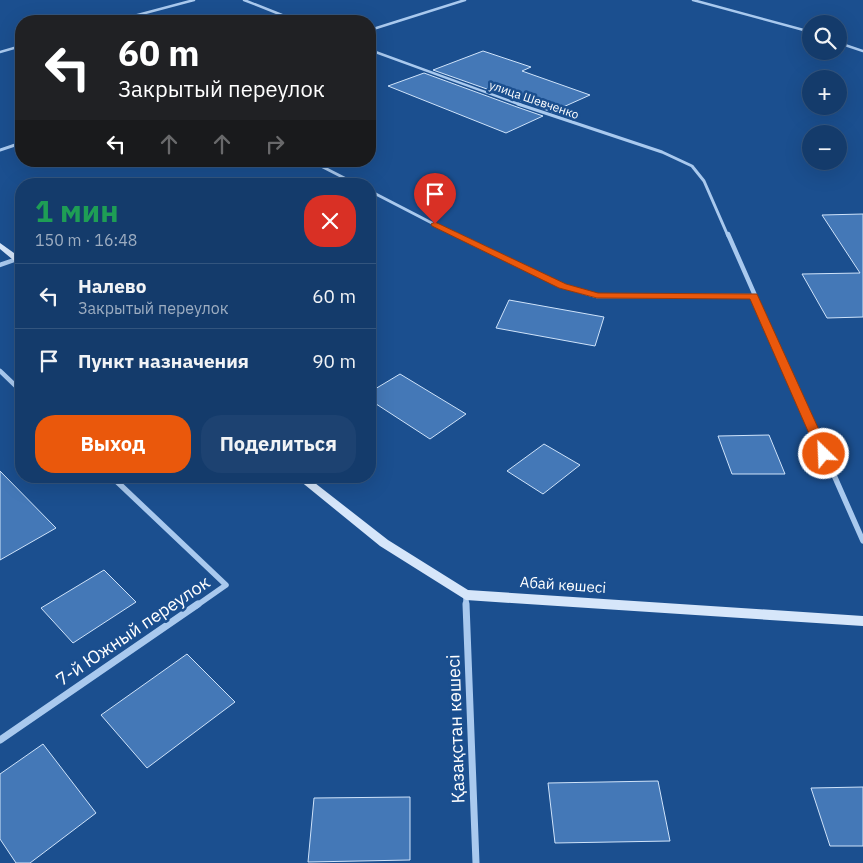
<!DOCTYPE html>
<html lang="ru">
<meta charset="utf-8">
<style>
body{margin:0;font-family:"IBM Plex Sans",sans-serif;background:#1d4271;color:#f1f3f6;height:100vh;display:flex;flex-direction:column;font-size:19px;white-space:nowrap}
*{box-sizing:border-box;margin:0}
p{font-size:16px;color:#9dadc1}
.icon{flex:none;width:28px;height:28px;fill:none;stroke:currentColor;stroke-width:2;stroke-linecap:round;stroke-linejoin:round}
.map{position:relative;flex:1;overflow:hidden}
.sheet{position:absolute;left:15px;top:178px;width:361px;height:305px;display:flex;flex-direction:column;background:#143b6b;border-radius:20px;box-shadow:0 5px 20px #0002,0 0 0 1px #33557e}
.sheet>*{flex:none}
.top-card{position:absolute;left:15px;top:15px;width:361px;height:152px;border-radius:20px;box-shadow:0 5px 20px #0002,0 0 0 1px #33557e;background:#202124;color:#fff;overflow:hidden}
.tools{position:absolute;left:802px;top:15px;display:grid;gap:10px}
.tools a{display:grid;place-items:center;width:45px;height:45px;border-radius:50%;background:#143b6b;box-shadow:0 5px 20px #0002,0 0 0 1px #33557e;font-size:25px}
.pin{position:absolute;display:grid;place-items:center;width:42px;height:42px;color:#fff;margin:-51px -21px;border-radius:50% 50% 50% 0;rotate:-45deg;box-shadow:0 0 5px #0007}
.pin .icon{rotate:45deg}
.me{position:absolute;width:55px;margin:-28px;rotate:336deg;stroke-linejoin:round;filter:drop-shadow(0 0 4px #0008)}
.turn{display:flex;align-items:center;gap:18px;height:105px;padding:0 20px;font-size:22px}
.turn .icon{width:65px;height:65px;stroke-width:2.5}
.turn b{display:block;font-size:35px;line-height:42px}
.lanes{display:flex;align-items:center;height:48px;padding:0 20px;background:#0003;justify-content:center;gap:25px;direction:ltr}
.lanes .off{opacity:.35}
.round{display:grid;place-items:center;flex:none;width:52px;height:52px;border-radius:20px;background:#1d4271}
.summary{display:flex;align-items:center;justify-content:space-between;height:85px;padding:0 20px}
h1{font-size:30px;font-weight:800;line-height:38px;color:#1e9e55}
.action{display:flex;gap:10px;margin-top:auto;padding:10px 20px}
.action a{flex:1;height:58px;border-radius:20px;background:#ea580c;color:#fff;font-size:20px;font-weight:800;line-height:58px;text-align:center}
.action a+a{background:#1d4271;color:#f1f3f6}
ul{padding:0;list-style:none}
li{display:flex;align-items:center;gap:15px;height:65px;padding:0 20px;border-top:1px solid #33557e}
li div{flex:1}
li b{display:block;font-size:19px}
li em{font-style:normal}
.map>svg:first-child{display:block}
.building{fill:#4478b7;stroke:#cfe3fa}
.lines{fill:none;stroke-linecap:round;stroke-linejoin:round}
.street-far4{stroke:#a9c9ee;stroke-width:2.5}
.street-far3{stroke:#a9c9ee;stroke-width:3}
.street-far2{stroke:#a9c9ee;stroke-width:4.5}
.street-far1{stroke:#a9c9ee;stroke-width:5.5}
.street{stroke:#a9c9ee;stroke-width:7}
.secondary{fill:#d6e6fa;fill-rule:evenodd}
.route{fill:#ea580c;stroke:#983908}
.labels{text-anchor:middle;stroke-width:5;stroke-linejoin:round;paint-order:stroke}
.far-street-label{font-size:12px;fill:#fff;stroke:#1b4f8f}
.street-label{font-size:15px;fill:#fff;stroke:#1b4f8f}
.near-street-label{font-size:18px;fill:#fff;stroke:#1b4f8f}
</style>
<div class="map">
<svg width="863" height="863" viewBox="0 0 863 863">
<rect width="100%" height="100%" fill="#1b4f8f"/>
<path class="building" d="M 483,51 L 531,67 L 522,71 L 590,95 L 552,112 L 433,70 Z
M 424,73 L 517,107 L 543,116 L 506,133 L 388,86 Z
M 863,214 L 863,317 L 827,318 L 802,274 L 860,273 L 822,215 Z
M 509,300 L 604,317 L 595,346 L 496,328 Z
M 400,374 L 466,414 L 430,439 L 370,400 L 370,392 Z
M 769,435 L 785,474 L 732,474 L 718,436 Z
M 544,444 L 580,465 L 543,494 L 507,471 Z
M 0,471 L 56,528 L 0,560 Z
M 104,570 L 136,602 L 73,643 L 41,608 Z
M 187,654 L 235,702 L 147,768 L 101,715 Z
M 43,744 L 96,813 L 30,863 L 16,863 L 0,839 L 0,774 Z
M 658,781 L 670,841 L 555,843 L 548,783 Z
M 863,787 L 863,846 L 830,846 L 811,788 Z
M 410,797 L 410,860 L 308,862 L 314,798 Z"/>
<g class="lines">
<path class="street-far4" d="M 244,0 L 297,21
M 693,0 L 811,32
M 115,21 L 194,0
M 370,30 L 465,0
M 839,43 L 863,51
M 370,50 L 521,105
M 0,52 L 21,46"/>
<path class="street-far3" d="M 518,104 L 662,152 L 692,166 L 704,181 L 728,236
M 0,150 L 21,143
M 317,164 L 356,184
M 370,191 L 457,236"/>
<path class="street-far2" d="M 455,234 L 563,286 L 597,296 L 753,296
M 728,234 L 801,400
M 0,265 L 17,259
M 0,371 L 21,391"/>
<path class="street-far1" d="M 800,398 L 863,541
M 111,476 L 226,585 L 196,606
M 466,595 L 466,606"/>
<path class="street" d="M 466,604 L 476,863
M 0,740 L 198,604"/>
<path class="secondary" d="M 0,243 L 21,258 L 21,264 L 18,264 L 0,249 Z
M 294,476 L 306,476 L 388,540 L 468,590 L 863,616 L 863,626 L 466,600 L 380,546 Z"/>
</g>
<path class="route" d="M 435,222 L 566,284 L 598,293 L 757,294 L 830,454 L 824,457 L 818,454 L 750,299 L 597,298 L 559,288 L 432,226 L 431,224 Z"/>
<g class="labels">
<g class="far-street-label">
<text transform="translate(534 100) rotate(19)" y="4">улица Шевченко</text>
</g>
<g class="street-label">
<text transform="translate(563 585) rotate(4)" y="5">Абай көшесі</text>
</g>
<g class="near-street-label">
<text transform="translate(133 631) rotate(-34)" y="6">7-й Южный переулок</text>
<text transform="translate(456 729) rotate(-92)" y="6">Қазақстан көшесі</text>
</g>
</g>
</svg>
<div class="tools">
<a><svg class="icon" aria-label="search" viewBox="0 0 24 24"><circle cx="10" cy="10" r="6"/><path d="M15 15l6 6"/></svg></a>
<a>+</a>
<a>−</a>
</div>
<div class="pin" style="left:435px;top:224px;background:#d93025"><svg class="icon" aria-label="arrive" viewBox="0 0 24 24"><path d="M6 21V4h12l-3 4 3 4H6"/></svg></div>
<svg class="me" style="left:824px;top:454px" viewBox="-20 -20 40 40"><circle r="17" fill="#ea580c" stroke="#fff" stroke-width="3"/><path d="M0-11L8 9 0 5-8 9z" fill="#fff"/></svg>
<div class="top-card">
<div class="turn"><svg class="icon" aria-label="left" viewBox="0 0 24 24"><path d="M17 20v-9H6M10 6l-5 5 5 5"/></svg><div><b>60 m</b>Закрытый переулок</div></div>
<div class="lanes"><svg class="icon" aria-label="left" viewBox="0 0 24 24"><path d="M17 20v-9H6M10 6l-5 5 5 5"/></svg><svg class="icon off" aria-label="ahead" viewBox="0 0 24 24"><path d="M12 20V5M6 11l6-6 6 6"/></svg><svg class="icon off" aria-label="ahead" viewBox="0 0 24 24"><path d="M12 20V5M6 11l6-6 6 6"/></svg><svg class="icon off" aria-label="right" viewBox="0 0 24 24"><path d="M7 20v-9h11M14 6l5 5-5 5"/></svg></div>
</div>
<section class="sheet">
<div class="summary"><div><h1>1 мин</h1><p>150 m · 16:48</p></div><a class="round" style="background:#d93025;color:#fff"><svg class="icon" aria-label="close" viewBox="0 0 24 24"><path d="M6 6l12 12M18 6L6 18"/></svg></a></div>
<ul>
<li><svg class="icon" aria-label="left" viewBox="0 0 24 24"><path d="M17 20v-9H6M10 6l-5 5 5 5"/></svg><div><b>Налево</b><p>Закрытый переулок</p></div><em>60 m</em></li>
<li><svg class="icon" aria-label="arrive" viewBox="0 0 24 24"><path d="M6 21V4h12l-3 4 3 4H6"/></svg><div><b>Пункт назначения</b></div><em>90 m</em></li>
</ul>
<div class="action"><a>Выход</a><a>Поделиться</a></div>
</section>
</div>
